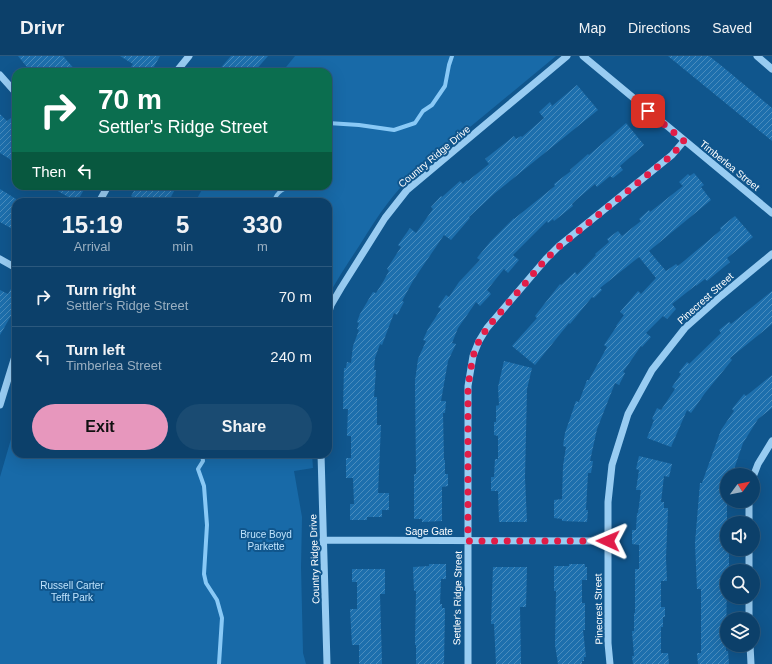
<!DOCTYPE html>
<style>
body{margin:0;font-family:Arial,sans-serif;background:#1a4b72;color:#f1f3f6;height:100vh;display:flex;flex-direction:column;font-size:15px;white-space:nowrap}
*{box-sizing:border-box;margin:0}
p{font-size:13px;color:#9aafc1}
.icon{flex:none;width:22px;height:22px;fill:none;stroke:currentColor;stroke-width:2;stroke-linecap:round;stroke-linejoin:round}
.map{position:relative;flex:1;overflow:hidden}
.drawer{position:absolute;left:12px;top:142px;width:320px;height:260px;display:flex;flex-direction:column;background:#0c406a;border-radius:12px;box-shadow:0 4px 16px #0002,0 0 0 1px #2c597e}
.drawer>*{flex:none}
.guide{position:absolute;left:12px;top:12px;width:320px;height:122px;border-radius:12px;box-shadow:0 4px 16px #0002,0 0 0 1px #2c597e;background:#0b6e4f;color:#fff;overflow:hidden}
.needle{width:26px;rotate:58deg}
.fabs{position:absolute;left:720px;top:412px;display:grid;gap:8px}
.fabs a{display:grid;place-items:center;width:40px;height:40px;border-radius:50%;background:#0c406a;box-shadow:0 4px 16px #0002,0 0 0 1px #2c597e;font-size:20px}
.pin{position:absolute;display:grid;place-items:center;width:34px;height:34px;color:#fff;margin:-17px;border-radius:8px;box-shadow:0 2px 6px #0006}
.me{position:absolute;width:44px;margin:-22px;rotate:271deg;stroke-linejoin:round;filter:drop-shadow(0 0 3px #0008)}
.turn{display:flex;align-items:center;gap:14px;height:84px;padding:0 20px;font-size:18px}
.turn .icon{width:52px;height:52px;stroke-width:2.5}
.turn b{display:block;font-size:28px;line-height:34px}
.then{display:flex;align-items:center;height:38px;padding:0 20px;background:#0003;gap:8px;font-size:15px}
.eta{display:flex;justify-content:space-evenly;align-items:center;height:68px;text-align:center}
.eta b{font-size:24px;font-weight:800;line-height:28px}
.button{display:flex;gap:8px;margin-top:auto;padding:8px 20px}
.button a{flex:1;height:46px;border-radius:24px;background:#e797bd;color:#111;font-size:16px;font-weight:800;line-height:46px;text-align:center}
.button a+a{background:#1a4b72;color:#f1f3f6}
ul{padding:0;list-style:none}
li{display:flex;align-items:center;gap:12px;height:60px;padding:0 20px;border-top:1px solid #2c597e}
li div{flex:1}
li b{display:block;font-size:15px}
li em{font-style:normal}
header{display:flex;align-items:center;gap:24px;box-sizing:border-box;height:56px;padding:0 20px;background:#0c406a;border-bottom:1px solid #2c597e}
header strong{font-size:19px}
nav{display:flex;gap:22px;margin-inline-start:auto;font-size:14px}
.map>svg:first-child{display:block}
.green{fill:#186aa8}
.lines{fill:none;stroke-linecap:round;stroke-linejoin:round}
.stream{stroke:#89c9f6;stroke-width:4}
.building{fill:url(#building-hatch)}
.minor{stroke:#98ccf2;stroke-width:7}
.route{stroke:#e11d48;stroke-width:7;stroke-dasharray:0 12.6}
.labels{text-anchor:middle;stroke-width:4;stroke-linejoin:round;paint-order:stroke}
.street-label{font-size:10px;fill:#fff;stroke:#10568d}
.park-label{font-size:10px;fill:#bfe3fd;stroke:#10568d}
</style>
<header>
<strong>Drivr</strong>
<nav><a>Map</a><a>Directions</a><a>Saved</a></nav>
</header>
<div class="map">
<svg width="772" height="608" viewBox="0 0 772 608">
<defs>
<pattern id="building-hatch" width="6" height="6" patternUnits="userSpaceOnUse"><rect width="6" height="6" fill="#1d6fad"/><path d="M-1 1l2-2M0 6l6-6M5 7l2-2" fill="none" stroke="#4a8cbd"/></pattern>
</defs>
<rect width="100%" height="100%" fill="#10568d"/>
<path class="green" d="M 295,0 L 556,0 L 418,114 C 393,136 378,160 361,187 C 350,204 338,222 328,240 L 328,146 L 195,146 L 204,130 L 328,130 L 328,16 L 282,16 Z
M 16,366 L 16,398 L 312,398 L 313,412 L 294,415 L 302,461 L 301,511 L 303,597 L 306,608 L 0,608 L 0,421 Z"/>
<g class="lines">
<path class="stream" d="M 328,67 L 359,69 L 394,74 L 415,67 L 423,55 L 432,49 L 445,30 L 449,9 L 452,0
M 274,146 C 276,135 285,132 294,130
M 202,398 L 203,405 L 198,413 L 204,430 L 207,469 L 204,518 L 206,527 L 217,544 L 222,562 L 219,608"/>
</g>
<path class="building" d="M 18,0 L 63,0 L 77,16 L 31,16 Z
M 120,0 L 160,0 L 151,16 L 140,16 L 131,11 L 133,8 Z
M 231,0 L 268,0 L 254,16 L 217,16 Z
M 668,0 L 709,0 L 723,11 L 772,52 L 772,85 Z
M 577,29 L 598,54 L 495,137 L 469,161 L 470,162 L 451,184 L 444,179 L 414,223 L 402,245 L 404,246 L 397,259 L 394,257 L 382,289 L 380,288 L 375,302 L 374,314 L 376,314 L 374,341 L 377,341 L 377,369 L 381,369 L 378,437 L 389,437 L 389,454 L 382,454 L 382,461 L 367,461 L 367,464 L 350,464 L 350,448 L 354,448 L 353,422 L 346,422 L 346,402 L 351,402 L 351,380 L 347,380 L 348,353 L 343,353 L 344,312 L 346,312 L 347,306 L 351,307 L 353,290 L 359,274 L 357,273 L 359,267 L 357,266 L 360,258 L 373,236 L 376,237 L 383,226 L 389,215 L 387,213 L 401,191 L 398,189 L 410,172 L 416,177 L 433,153 L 431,151 L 441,140 L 442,141 L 460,125 L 463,128 L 467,124 L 468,125 L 489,108 L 485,103 L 514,80 L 516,83 L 521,80 L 522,81 L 544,62 L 539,56 L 550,46 L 552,50 Z
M 0,58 L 7,65 L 11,62 L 16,67 L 16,107 L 0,97 Z
M 626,67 L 644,89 L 620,110 L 623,114 L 613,122 L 610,120 L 597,131 L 595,128 L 576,144 L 572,148 L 573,150 L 554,165 L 553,163 L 548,167 L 547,165 L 513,199 L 519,204 L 508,217 L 504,213 L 487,234 L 491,238 L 480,250 L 476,246 L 458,272 L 452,287 L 456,288 L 448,305 L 441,345 L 446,345 L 445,357 L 443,357 L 444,404 L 445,404 L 445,418 L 448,418 L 448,430 L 442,431 L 442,465 L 422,466 L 422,463 L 414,463 L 414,418 L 416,418 L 415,325 L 418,303 L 426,285 L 423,284 L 428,273 L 441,253 L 438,251 L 446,239 L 449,241 L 459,226 L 480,204 L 477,202 L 490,186 L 514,162 L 514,163 L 555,130 L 554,128 L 571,115 L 570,114 L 588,98 L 589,99 Z
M 694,117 L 704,129 L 701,131 L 711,144 L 649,195 L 666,215 L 676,208 L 678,210 L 721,174 L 720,172 L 735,160 L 753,181 L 727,202 L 730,206 L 707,225 L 705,223 L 696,230 L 696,229 L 672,248 L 676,253 L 667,263 L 663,260 L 646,277 L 651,281 L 642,291 L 641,290 L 623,316 L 625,317 L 619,329 L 615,327 L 597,373 L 590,405 L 593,405 L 591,417 L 588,417 L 586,454 L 588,454 L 587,466 L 562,465 L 562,463 L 554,462 L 554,444 L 562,443 L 563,410 L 566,391 L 563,390 L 565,377 L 576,345 L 579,346 L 587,324 L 589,324 L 607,291 L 604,289 L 617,270 L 616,270 L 624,259 L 620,256 L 638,235 L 641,238 L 656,222 L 639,201 L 600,232 L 602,234 L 594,242 L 592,241 L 570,268 L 569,267 L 535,309 L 512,290 L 537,262 L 535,260 L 560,228 L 561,229 L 575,216 L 577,219 L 596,199 L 595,198 L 609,186 L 607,183 L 618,175 L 622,180 L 641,165 L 639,163 L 649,154 L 650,156 L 683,130 L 679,126 L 688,118 L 690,120 Z
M 49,130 L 86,130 L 77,146 Z
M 137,130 L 177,130 L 168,146 L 141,146 L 131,140 Z
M 0,133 L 16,143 L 16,175 L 0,166 Z
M 16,224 L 16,251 L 0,279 L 0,234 L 8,238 Z
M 772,235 L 772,268 L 730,302 L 732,304 L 705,337 L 691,357 L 687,354 L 671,391 L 647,382 L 654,364 L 652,363 L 657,352 L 661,354 L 675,333 L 672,331 L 681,318 L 679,316 L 687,306 L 689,308 L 721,277 L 719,274 L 729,266 L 731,268 Z
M 504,305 L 532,312 L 527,333 L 525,421 L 527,466 L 499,466 L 498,435 L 491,435 L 491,421 L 494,421 L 495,403 L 498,403 L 498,380 L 494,379 L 494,366 L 496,366 L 496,350 L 499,349 L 498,331 Z
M 772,319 L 772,352 L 758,363 L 743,387 L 732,419 L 727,419 L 727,493 L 729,493 L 729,512 L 727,512 L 726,595 L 728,595 L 729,608 L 698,608 L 697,597 L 701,597 L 701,533 L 697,533 L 695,487 L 700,427 L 702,427 L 721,374 L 734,355 L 732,353 L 744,338 L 746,340 Z
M 639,400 L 672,408 L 669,421 L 664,420 L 661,446 L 664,446 L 664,452 L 668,452 L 666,502 L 667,525 L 661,525 L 661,551 L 665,551 L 665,561 L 663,561 L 663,571 L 661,571 L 661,597 L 668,597 L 669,608 L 633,608 L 632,600 L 634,600 L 632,575 L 634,575 L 634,557 L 635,557 L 635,513 L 639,513 L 639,489 L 632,488 L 632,474 L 636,474 L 637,457 L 638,457 L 641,434 L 636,434 L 639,414 L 636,413 Z
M 429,508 L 446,508 L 446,523 L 441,523 L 440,548 L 442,548 L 442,552 L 445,552 L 444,608 L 416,608 L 416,589 L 415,589 L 416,535 L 414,535 L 413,511 L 429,510 Z
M 569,508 L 585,508 L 585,511 L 587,511 L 587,524 L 582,524 L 582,547 L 585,547 L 585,574 L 583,574 L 586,601 L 584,601 L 584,605 L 582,605 L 582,608 L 558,608 L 555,589 L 556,535 L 554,535 L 554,510 L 569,510 Z
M 493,511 L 527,511 L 526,551 L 520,551 L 521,608 L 496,608 L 494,568 L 491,568 Z
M 352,513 L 385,513 L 385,538 L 380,538 L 382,608 L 359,608 L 359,589 L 352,589 L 350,553 L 357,553 L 357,526 L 352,526 Z"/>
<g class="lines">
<path class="minor" d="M 583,0 L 772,157
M 757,0 L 772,13
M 176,16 L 189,0
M 0,19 L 16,37
M 99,146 L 108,130
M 0,203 L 16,212
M 328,259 L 331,249 L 341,232 L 385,162 L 407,134 L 567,0
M 0,349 L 16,297
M 321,398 L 327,608
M 753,421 L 758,408 L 772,385
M 749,467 L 749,445
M 323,484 L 608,485
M 749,493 L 749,515
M 749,541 L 749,563
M 750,589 L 751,608
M 468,608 L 468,330 L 473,300 L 479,285 L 487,272 L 546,203 L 559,190 L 672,99 L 684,85
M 610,608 L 608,587 L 608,446 L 612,409 L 628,358 L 652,314 L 685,272 L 721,240 L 772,198"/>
</g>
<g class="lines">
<path class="route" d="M 608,485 L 468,485 L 468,330 L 473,300 L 479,285 L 487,272 L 546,203 L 560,190 L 672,99 L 684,85 L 648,55"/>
</g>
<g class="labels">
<g class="street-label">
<text transform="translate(434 100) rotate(-40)" y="4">Country Ridge Drive</text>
<text transform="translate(730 109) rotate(39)" y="4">Timberlea Street</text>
<text transform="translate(705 242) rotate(-42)" y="4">Pinecrest Street</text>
<text x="429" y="479">Sage Gate</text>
<text transform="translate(314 503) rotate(-92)" y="4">Country Ridge Drive</text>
<text transform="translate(457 542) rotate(-89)" y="4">Settler's Ridge Street</text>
<text transform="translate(598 553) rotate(-91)" y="4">Pinecrest Street</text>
</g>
<g class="park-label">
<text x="266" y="482">Bruce Boyd<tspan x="266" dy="12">Parkette</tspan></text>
<text x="72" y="533">Russell Carter<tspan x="72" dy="12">Tefft Park</tspan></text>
</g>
</g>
</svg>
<div class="fabs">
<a><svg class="needle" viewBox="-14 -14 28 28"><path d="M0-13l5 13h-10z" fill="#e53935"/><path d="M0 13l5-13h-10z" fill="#9aafc1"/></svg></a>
<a><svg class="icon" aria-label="sound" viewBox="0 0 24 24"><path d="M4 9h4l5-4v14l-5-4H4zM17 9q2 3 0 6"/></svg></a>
<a><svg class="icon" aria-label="search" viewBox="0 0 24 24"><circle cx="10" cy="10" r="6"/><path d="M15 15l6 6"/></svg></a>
<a><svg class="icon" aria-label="layers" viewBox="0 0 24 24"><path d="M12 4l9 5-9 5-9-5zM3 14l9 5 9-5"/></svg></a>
</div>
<div class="pin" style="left:648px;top:55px;background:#d93025"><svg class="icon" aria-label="arrive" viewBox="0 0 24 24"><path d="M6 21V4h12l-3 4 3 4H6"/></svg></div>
<svg class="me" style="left:608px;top:485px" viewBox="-20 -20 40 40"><path d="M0-17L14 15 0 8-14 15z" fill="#e11d48" stroke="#fff" stroke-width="4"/></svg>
<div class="guide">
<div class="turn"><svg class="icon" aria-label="right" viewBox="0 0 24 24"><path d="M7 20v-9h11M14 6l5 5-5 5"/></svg><div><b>70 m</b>Settler's Ridge Street</div></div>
<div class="then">Then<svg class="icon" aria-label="left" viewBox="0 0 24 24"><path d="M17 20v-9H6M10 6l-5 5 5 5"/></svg></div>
</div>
<section class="drawer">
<div class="eta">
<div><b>15:19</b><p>Arrival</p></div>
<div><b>5</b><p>min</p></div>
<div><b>330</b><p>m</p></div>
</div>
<ul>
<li><svg class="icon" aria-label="right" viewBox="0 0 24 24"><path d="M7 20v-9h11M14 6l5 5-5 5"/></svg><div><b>Turn right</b><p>Settler's Ridge Street</p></div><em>70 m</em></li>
<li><svg class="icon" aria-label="left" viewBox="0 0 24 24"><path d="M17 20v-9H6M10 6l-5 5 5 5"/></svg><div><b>Turn left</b><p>Timberlea Street</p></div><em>240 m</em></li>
</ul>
<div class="button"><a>Exit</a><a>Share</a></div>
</section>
</div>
